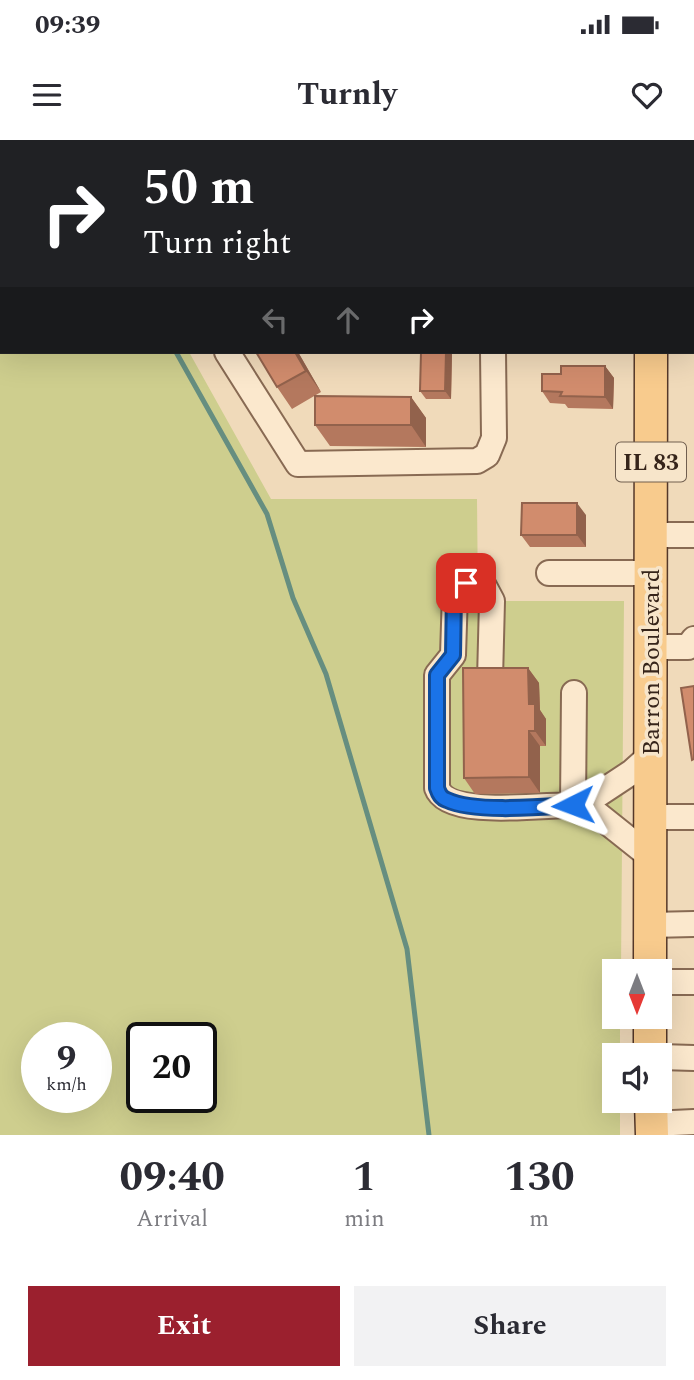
<!DOCTYPE html>
<style>
body{margin:0;font-family:Spectral,serif;background:#f2f2f3;color:#2b2b33;height:100vh;display:flex;flex-direction:column;font-size:26px;white-space:nowrap}
*{box-sizing:border-box;margin:0}
p{font-size:23px;color:#7c7c81}
.icon{flex:none;width:38px;height:38px;fill:none;stroke:currentColor;stroke-width:2;stroke-linecap:round;stroke-linejoin:round}
.map{position:relative;height:995px;overflow:hidden}
.details{display:flex;flex-direction:column;background:#fff;flex:1}
.details>*{flex:none}
.banner{position:absolute;left:0px;top:0px;width:695px;height:214px;box-shadow:0 7px 28px #0002;background:#202124;color:#fff;overflow:hidden}
.needle{width:46px;rotate:180deg}
.controls{position:absolute;left:602px;top:819px;display:grid;gap:14px}
.controls a{display:grid;place-items:center;width:70px;height:70px;border-radius:0px;background:#fff;box-shadow:0 7px 28px #0002;font-size:35px}
.speed{position:absolute;left:21px;top:882px;display:flex;gap:14px;font-size:35px;font-weight:700;text-align:center}
.speed>*{display:grid;place-content:center;width:91px;height:91px;border-radius:50%;background:#fff;box-shadow:0 7px 28px #0002;line-height:1}
.speed small{font-size:18px;font-weight:400}
.speed .limit{border:4px solid #111;border-radius:10px;background:#fff;color:#111}
.pin{position:absolute;display:grid;place-items:center;width:60px;height:60px;color:#fff;margin:-30px;border-radius:14px;box-shadow:0 4px 10px #0006}
.me{position:absolute;width:77px;margin:-38px;rotate:267deg;stroke-linejoin:round;filter:drop-shadow(0 0 5px #0008)}
.turn{display:flex;align-items:center;gap:24px;height:147px;padding:0 28px;font-size:32px}
.turn .icon{width:91px;height:91px;stroke-width:2.5}
.turn b{display:block;font-size:49px;line-height:60px}
.lanes{display:flex;align-items:center;height:66px;padding:0 28px;background:#0003;justify-content:center;gap:35px;direction:ltr}
.lanes .off{opacity:.35}
.eta{display:flex;justify-content:space-evenly;align-items:center;height:119px;text-align:center}
.eta b{font-size:42px;font-weight:700;line-height:49px}
.primary-button{display:flex;gap:14px;margin-top:auto;padding:14px 28px}
.primary-button a{flex:1;height:80px;border-radius:0px;background:#9b202e;color:#fff;font-size:28px;font-weight:700;line-height:80px;text-align:center}
.primary-button a+a{background:#f2f2f3;color:#2b2b33}
.status{display:flex;justify-content:space-between;align-items:center;height:49px;padding:0 35px;background:#fff;direction:ltr}
.status svg{height:19px;fill:currentColor}
header{display:flex;justify-content:space-between;align-items:center;height:91px;padding:0 28px;background:#fff;font-size:32px;font-weight:700}
.map>svg:first-child{display:block}
.green{fill:#cece8e;fill-rule:evenodd}
.lines{fill:none;stroke-linecap:round;stroke-linejoin:round}
.stream{stroke:#668e80;stroke-width:5}
.minor-casing{stroke:#886a53;stroke-width:28}
.major-casing{stroke:#553829;stroke-width:35}
.minor{stroke:#fbe8cd;stroke-width:24}
.major{stroke:#f8cb8d;stroke-width:32}
.wall{fill:#b4785e}
.shaded-wall{fill:#92624c}
.building{fill:#d18c6d;stroke:#92624c;stroke-width:2}
.route-casing{stroke:#114b97;stroke-width:18}
.route{stroke:#1a73e8;stroke-width:12}
.labels{text-anchor:middle;stroke-width:7;stroke-linejoin:round;paint-order:stroke}
.shield{fill:#f7e5ca;stroke:#705e4f;stroke-width:2}
.shield-label{font-size:23px;font-weight:bold;fill:#36241a}
.street-label{font-size:24px;fill:#36241a;stroke:#f7e5ca}
</style>
<div class="status"><b>09:39</b><svg viewBox="0 0 49 12"><path d="M0 12V9h3v3zM5 12V6h3v6zM10 12V3h3v9zM15 12V0h3v12zM26 1h20v11H26zM47 4h2v5h-2z"/></svg></div>
<header><svg class="icon" aria-label="menu" viewBox="0 0 24 24"><path d="M4 6h16M4 12h16M4 18h16"/></svg>Turnly<svg class="icon" aria-label="heart" viewBox="0 0 24 24"><path d="M12 20l-8-8c-3-5 5-10 8-4 3-6 11-1 8 4z"/></svg></header>
<div class="map">
<svg width="694" height="995" viewBox="0 0 694 995">
<rect width="100%" height="100%" fill="#f0daba"/>
<path class="green" d="M 0,0 L 148,2 L 2,2 L 2,212 L 189,212 L 271,359 L 477,359 L 478,461 L 624,461 L 621,831 L 614,831 L 614,877 L 620,877 L 620,915 L 614,915 L 614,961 L 620,961 L 620,995 L 0,995 ZM 37,898 L 96,898 L 96,957 L 37,957 ZM 142,898 L 201,898 L 201,957 L 142,957 Z"/>
<g class="lines">
<path class="stream" d="M 0,161 L 2,161
M 176,212 L 267,374 L 293,458 L 326,534 L 407,809 L 429,995"/>
<g class="minor-casing">
<path id="minor" d="M 492,0 L 492,2
M 198,2 L 199,0
M 533,2 L 533,0
M 596,2 L 596,0
M 693,51 L 694,51
M 227,212 L 298,324 L 477,321 L 487,315 L 494,298 L 493,212
M 651,395 L 694,395
M 549,433 L 651,433
M 651,507 L 688,507 L 694,499
M 490,539 L 492,461 L 484,446 C 472,442 461,440 455,453 L 453,515 L 437,535 L 437,648 C 448,680 552,663 582,665 L 592,670 L 651,717
M 573,665 L 574,553
M 582,665 L 632,632 L 651,615
M 651,677 L 694,677
M 650,785 L 694,784
M 660,842 L 694,842
M 660,917 L 694,918
M 652,984 L 694,982"/>
</g>
<g class="major-casing">
<path id="major" d="M 651,0 L 651,2
M 650,831 L 651,212
M 650,877 L 650,915
M 651,961 L 652,995"/>
</g>
<use href="#minor" class="minor"/>
<use href="#major" class="major"/>
</g>
<path class="wall" d="M 256,212 L 298,212 L 321,252 L 292,269 L 277,247 Z
M 421,212 L 452,212 L 451,259 L 426,259 L 420,251 Z
M 605,226 L 614,238 L 613,269 L 568,268 L 565,264 L 550,263 L 542,251 L 561,234 Z
M 411,257 L 426,278 L 426,307 L 330,306 L 315,285 Z
M 586,375 L 586,407 L 530,407 L 521,395 Z
M 528,528 L 539,543 L 540,570 L 546,579 L 546,606 L 540,606 L 540,653 L 475,654 L 464,638 Z"/>
<path class="shaded-wall" d="M 334,0 L 349,0 L 349,2 L 334,2 Z
M 454,0 L 467,0 L 469,2 L 454,2 Z
M 295,212 L 298,212 L 321,252 L 306,231 Z
M 446,212 L 452,212 L 451,259 L 445,251 Z
M 605,226 L 614,238 L 613,269 L 605,257 Z
M 411,257 L 426,278 L 426,307 L 411,285 Z
M 577,363 L 586,375 L 586,407 L 577,395 Z
M 528,528 L 539,543 L 540,570 L 546,579 L 546,606 L 535,591 L 529,564 Z
M 529,591 L 540,606 L 540,653 L 529,637 Z"/>
<path class="building" d="M 238,0 L 334,0 L 334,2 L 238,2 Z
M 352,0 L 454,0 L 454,2 L 352,2 Z
M 256,212 L 295,212 L 306,231 L 277,247 Z
M 421,212 L 446,212 L 445,251 L 420,251 Z
M 561,226 L 605,226 L 605,257 L 560,256 L 562,252 L 542,251 L 542,234 L 561,234 Z
M 315,256 L 411,257 L 411,285 L 315,285 Z
M 522,363 L 577,363 L 577,395 L 521,395 Z
M 463,528 L 528,528 L 529,564 L 535,564 L 535,591 L 529,591 L 529,637 L 464,638 Z
M 694,546 L 694,619 L 692,620 L 681,548 Z"/>
<g class="lines">
<g class="route-casing">
<path id="route" d="M 466,443 L 458,446 L 454,453 L 453,515 L 437,535 L 437,648 C 439,654 441,658 447,660 C 474,673 542,667 573,665"/>
</g>
<use href="#route" class="route"/>
</g>
<g class="labels">
<rect class="shield" x="616" y="302.5" width="70" height="39" rx="5"/>
<g class="shield-label">
<text x="651" y="330">IL 83</text>
</g>
<g class="street-label">
<text transform="translate(651 522) rotate(-90)" y="8">Barron Boulevard</text>
</g>
</g>
</svg>
<div class="controls">
<a><svg class="needle" viewBox="-14 -14 28 28"><path d="M0-13l5 13h-10z" fill="#e53935"/><path d="M0 13l5-13h-10z" fill="#7c7c81"/></svg></a>
<a><svg class="icon" aria-label="sound" viewBox="0 0 24 24"><path d="M4 9h4l5-4v14l-5-4H4zM17 9q2 3 0 6"/></svg></a>
</div>
<div class="speed"><div>9<small>km/h</small></div><div class="limit">20</div></div>
<div class="pin" style="left:466px;top:443px;background:#d93025"><svg class="icon" aria-label="arrive" viewBox="0 0 24 24"><path d="M6 21V4h12l-3 4 3 4H6"/></svg></div>
<svg class="me" style="left:573px;top:665px" viewBox="-20 -20 40 40"><path d="M0-17L14 15 0 8-14 15z" fill="#1a73e8" stroke="#fff" stroke-width="4"/></svg>
<div class="banner">
<div class="turn"><svg class="icon" aria-label="right" viewBox="0 0 24 24"><path d="M7 20v-9h11M14 6l5 5-5 5"/></svg><div><b>50 m</b>Turn right</div></div>
<div class="lanes"><svg class="icon off" aria-label="left" viewBox="0 0 24 24"><path d="M17 20v-9H6M10 6l-5 5 5 5"/></svg><svg class="icon off" aria-label="ahead" viewBox="0 0 24 24"><path d="M12 20V5M6 11l6-6 6 6"/></svg><svg class="icon" aria-label="right" viewBox="0 0 24 24"><path d="M7 20v-9h11M14 6l5 5-5 5"/></svg></div>
</div>
</div>
<section class="details">
<div class="eta">
<div><b>09:40</b><p>Arrival</p></div>
<div><b>1</b><p>min</p></div>
<div><b>130</b><p>m</p></div>
</div>
<div class="primary-button"><a>Exit</a><a>Share</a></div>
</section>
